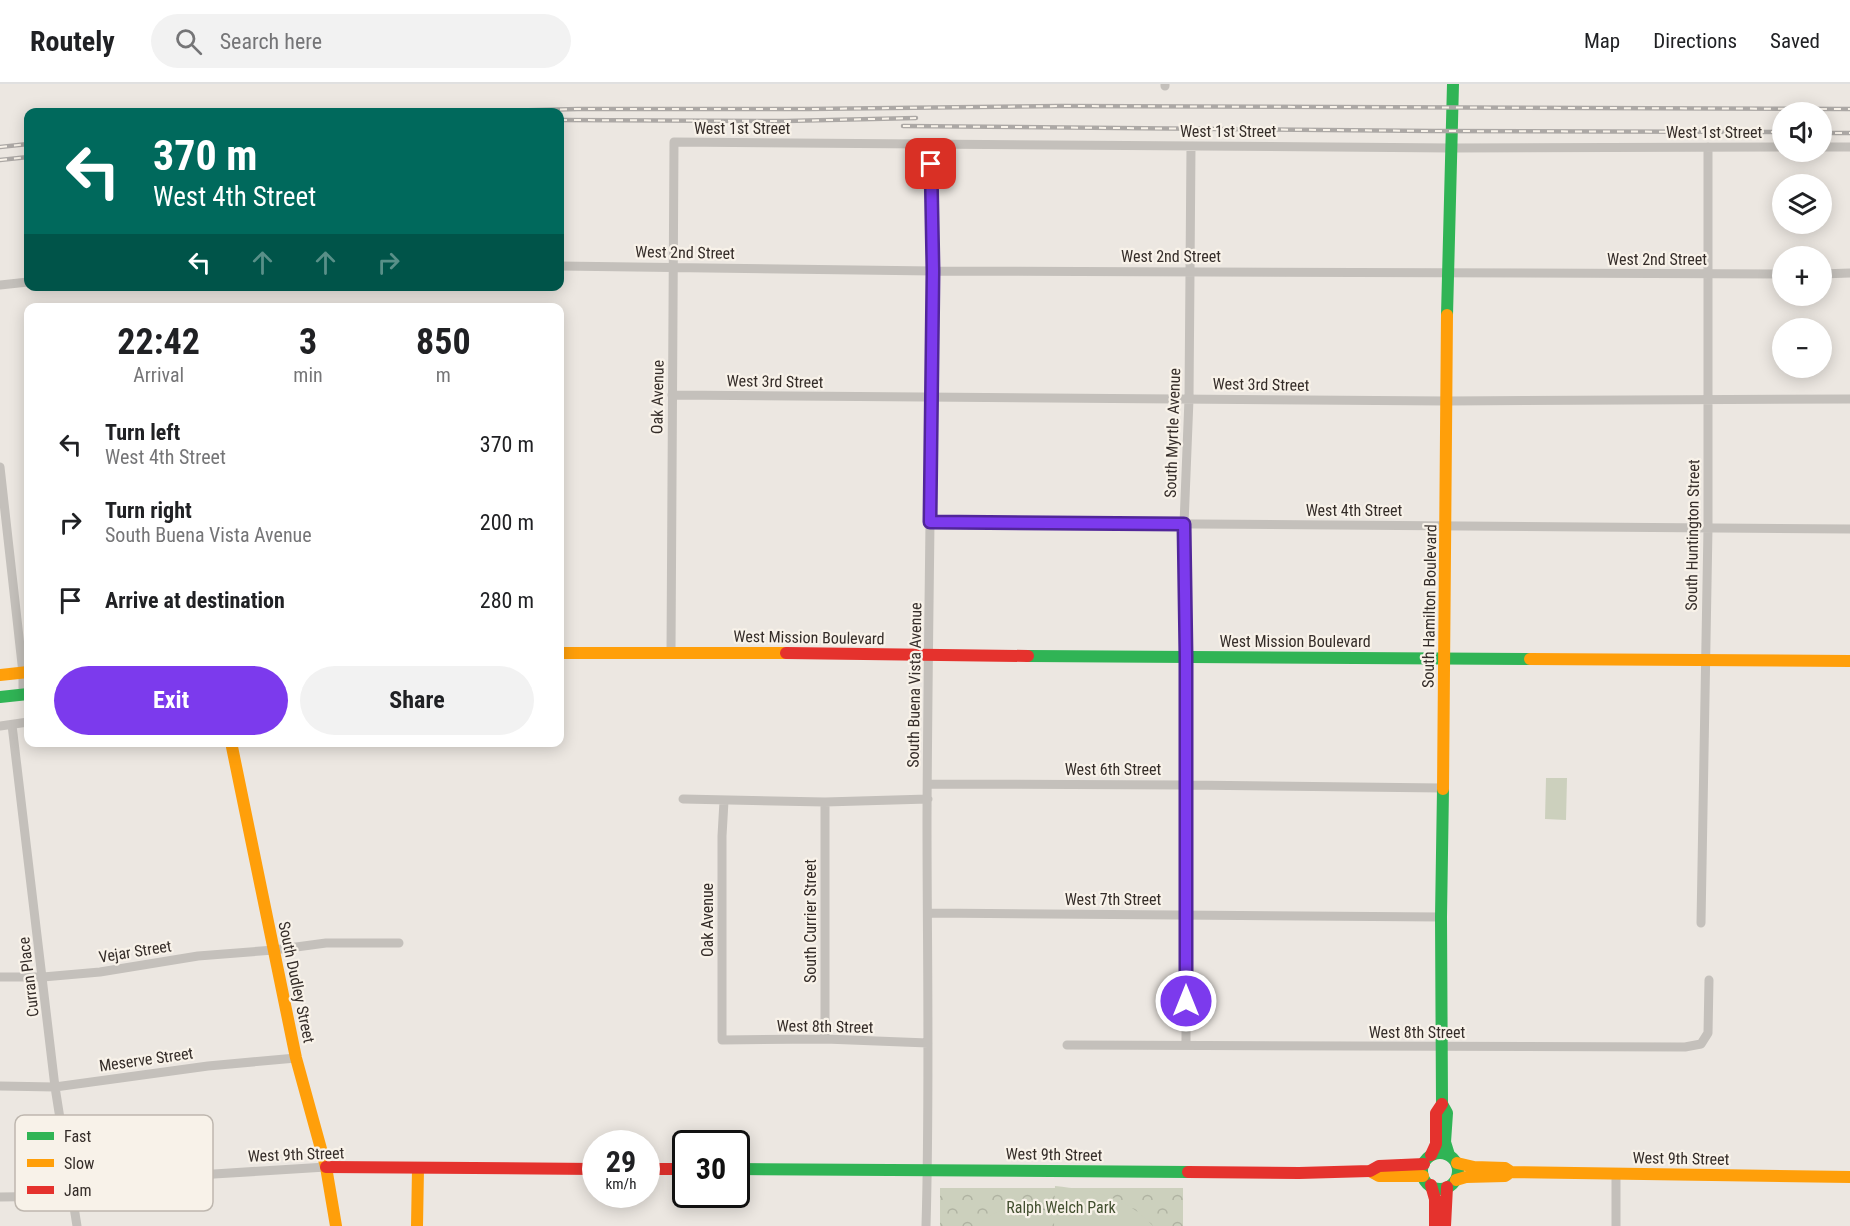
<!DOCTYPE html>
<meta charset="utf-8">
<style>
body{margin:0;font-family:"Roboto Condensed",sans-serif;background:#f2f2f2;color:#202124;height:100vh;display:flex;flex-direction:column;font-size:22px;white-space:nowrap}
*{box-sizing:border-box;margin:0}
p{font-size:20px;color:#757577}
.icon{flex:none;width:33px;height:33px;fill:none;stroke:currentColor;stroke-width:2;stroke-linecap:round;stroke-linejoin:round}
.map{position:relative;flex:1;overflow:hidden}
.details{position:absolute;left:24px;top:219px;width:540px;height:444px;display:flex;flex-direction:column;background:#fff;border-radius:12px;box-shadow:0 3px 15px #0003}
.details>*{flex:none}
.banner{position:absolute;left:24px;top:24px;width:540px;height:183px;border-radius:12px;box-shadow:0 3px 15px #0003;background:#00695c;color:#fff;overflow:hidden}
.controls{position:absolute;left:1772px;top:18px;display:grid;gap:12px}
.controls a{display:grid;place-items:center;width:60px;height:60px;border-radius:50%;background:#fff;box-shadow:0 3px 15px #0003;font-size:30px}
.speed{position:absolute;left:582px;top:1046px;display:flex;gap:12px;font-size:30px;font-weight:700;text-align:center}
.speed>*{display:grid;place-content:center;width:78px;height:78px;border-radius:50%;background:#fff;box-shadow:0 3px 15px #0003;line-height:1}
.speed small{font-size:15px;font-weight:400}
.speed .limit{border:3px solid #111;border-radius:9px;background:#fff;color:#111}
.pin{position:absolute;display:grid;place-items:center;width:51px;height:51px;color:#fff;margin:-26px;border-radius:12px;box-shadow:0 3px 9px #0006}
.me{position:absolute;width:66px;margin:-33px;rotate:0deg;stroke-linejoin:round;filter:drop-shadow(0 0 4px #0008)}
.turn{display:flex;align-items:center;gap:21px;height:126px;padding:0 30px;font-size:27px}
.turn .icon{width:78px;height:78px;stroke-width:2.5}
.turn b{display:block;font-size:42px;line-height:51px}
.lanes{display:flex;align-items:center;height:57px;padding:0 30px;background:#0003;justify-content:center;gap:30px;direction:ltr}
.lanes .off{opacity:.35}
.eta{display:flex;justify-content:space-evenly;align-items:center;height:102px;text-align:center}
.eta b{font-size:36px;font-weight:700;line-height:42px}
.cta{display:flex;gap:12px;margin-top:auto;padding:12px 30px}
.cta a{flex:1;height:69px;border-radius:36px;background:#7c3aed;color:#fff;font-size:24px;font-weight:700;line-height:69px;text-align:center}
.cta a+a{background:#f2f2f2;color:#202124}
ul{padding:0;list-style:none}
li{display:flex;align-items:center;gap:18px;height:78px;padding:0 30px}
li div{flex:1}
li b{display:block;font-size:22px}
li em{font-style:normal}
header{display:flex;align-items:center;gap:36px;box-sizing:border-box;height:84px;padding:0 30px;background:#fff;border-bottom:2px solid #e0e0e0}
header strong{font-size:28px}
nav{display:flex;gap:33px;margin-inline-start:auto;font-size:21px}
.search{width:420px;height:54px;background:#f2f2f2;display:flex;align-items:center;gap:15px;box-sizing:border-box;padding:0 21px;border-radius:33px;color:#757577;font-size:22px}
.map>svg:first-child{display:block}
.park{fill:url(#park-crowns)}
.pitch{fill:#ccd0bd}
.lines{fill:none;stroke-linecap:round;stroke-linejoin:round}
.street{stroke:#c4c0bb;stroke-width:9}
.fast{stroke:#30b455;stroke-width:12}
.slow{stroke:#ff9f0a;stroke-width:12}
.jam{stroke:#e5322d;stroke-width:12}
.rail-casing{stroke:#aca8a5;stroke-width:4.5}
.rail{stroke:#f8f2e9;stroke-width:2;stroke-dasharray:7;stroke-linecap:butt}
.route-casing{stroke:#51269a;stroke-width:15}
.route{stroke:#7c3aed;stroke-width:10}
.labels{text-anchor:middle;stroke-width:4.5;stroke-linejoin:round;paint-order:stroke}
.street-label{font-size:16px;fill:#352d29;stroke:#f8f2e9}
.park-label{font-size:16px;fill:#435030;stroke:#f8f2e9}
.key{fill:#f8f2e9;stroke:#beb7af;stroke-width:1.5}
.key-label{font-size:16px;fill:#352d29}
</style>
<header>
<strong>Routely</strong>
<div class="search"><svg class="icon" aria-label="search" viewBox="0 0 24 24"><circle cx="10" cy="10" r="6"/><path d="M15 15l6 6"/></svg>Search here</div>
<nav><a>Map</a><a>Directions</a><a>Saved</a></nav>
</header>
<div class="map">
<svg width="1850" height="1142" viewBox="0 0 1850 1142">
<defs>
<pattern id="park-crowns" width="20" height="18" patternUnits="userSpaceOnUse" patternTransform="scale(1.5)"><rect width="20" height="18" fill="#ccd0bd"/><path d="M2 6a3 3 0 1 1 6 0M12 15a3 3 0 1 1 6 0" fill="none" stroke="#b0b3a2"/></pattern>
</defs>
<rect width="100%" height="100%" fill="#ece7e1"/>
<path class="park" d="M 940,1104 L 1183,1104 L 1183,1142 L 940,1142 Z"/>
<path class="pitch" d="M 1546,694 L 1567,694 L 1566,736 L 1545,735 Z
M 1055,1102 C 1093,1106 1126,1112 1153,1142 L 1054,1142 Z
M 1028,1120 L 1042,1121 L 1042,1142 L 977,1142 C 991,1128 1009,1123 1028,1120 Z"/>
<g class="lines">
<path class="street" d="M 1165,2 L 1165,0
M 1821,63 L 1850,63
M 560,182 L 933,187 L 1782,190
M 1821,190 L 1850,189
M 0,201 L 28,198
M 672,311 L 1447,317 L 1850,315
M 0,383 L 23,589 L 23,611
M 930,438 L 1850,445
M 671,568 L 674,58 L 1452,64 L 1782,63
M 12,641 L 55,1003 L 77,1142
M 0,642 L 28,638
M 928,700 L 1185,701 L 1442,704
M 683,715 L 825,718 L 928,715
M 724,717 L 722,752 L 722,956 L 825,955 L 928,959
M 825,718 L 825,955
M 929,829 L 1441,833
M 1701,839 L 1708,444 L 1708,63
M 0,893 L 43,893 L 100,888 L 198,872 L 274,866 L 326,859 L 399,859
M 1067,961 L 1685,963 L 1701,960 L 1708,949 L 1709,896
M 1186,961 L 1186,573 L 1184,440 L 1189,315 L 1191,62
M 0,1002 L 55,1003 L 208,982 L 296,974
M 0,1113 L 72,1112 L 214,1090 L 326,1083
M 926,1142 C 930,1006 927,870 927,734 C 928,510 934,285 931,60
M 1616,1142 L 1616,1090"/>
<path class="fast" d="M 1447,231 L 1453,0
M 1028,572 L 1530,575
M 0,613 L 28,610
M 1443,705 L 1441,833 L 1442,1020 L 1447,1029 L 1445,1058 L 1449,1071
M1422 1087a18 18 0 1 1 36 0a18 18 0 1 1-36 0Z
M 736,1085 L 1188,1088"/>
<path class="slow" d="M 560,569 L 786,569
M 1530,575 L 1850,577
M 0,591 L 28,588
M 231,658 L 296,974 L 326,1083 L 336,1142
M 1443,705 L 1447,231
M 1457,1079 L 1474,1083 L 1505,1084 L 1511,1088 L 1850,1093
M 1370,1087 L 1379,1092 L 1423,1092
M 1456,1096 L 1466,1093 L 1505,1092 L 1508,1090
M 417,1142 L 418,1085"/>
<path class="jam" d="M 786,569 L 1028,572
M 1431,1071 L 1436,1060 L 1436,1029 L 1442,1020
M 326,1083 L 596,1085
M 646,1085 L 686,1085
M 1188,1088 L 1299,1089 L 1370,1087 L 1379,1082 L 1424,1080
M 1431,1101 L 1435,1115 L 1435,1142
M 1445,1142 L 1447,1103"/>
<g class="rail-casing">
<path id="rail" d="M 462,28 L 578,25 L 809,25 L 1061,22 L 1850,25
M 560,36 L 786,37 L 916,34
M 903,42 L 1433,47 L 1782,48
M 1821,49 L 1850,49
M 0,63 L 28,60
M 0,76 L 28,73"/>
</g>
<use href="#rail" class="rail"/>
</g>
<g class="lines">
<g class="route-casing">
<path id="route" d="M 931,80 L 933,187 L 930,438 L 1184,440 L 1186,573 L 1186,917"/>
</g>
<use href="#route" class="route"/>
</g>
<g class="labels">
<g class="street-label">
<text x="742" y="50">West 1st Street</text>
<text x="1228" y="53">West 1st Street</text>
<text x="1714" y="54">West 1st Street</text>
<text transform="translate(685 168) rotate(1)" y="6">West 2nd Street</text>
<text x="1171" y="178">West 2nd Street</text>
<text x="1657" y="181">West 2nd Street</text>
<text transform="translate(775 297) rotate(1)" y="6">West 3rd Street</text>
<text transform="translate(1261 300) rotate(1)" y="6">West 3rd Street</text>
<text transform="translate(657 313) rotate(-89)" y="6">Oak Avenue</text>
<text transform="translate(1172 349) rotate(-88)" y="6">South Myrtle Avenue</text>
<text x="1354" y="432">West 4th Street</text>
<text transform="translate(1692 451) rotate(-89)" y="6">South Huntington Street</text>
<text transform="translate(1429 522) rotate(-89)" y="6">South Hamilton Boulevard</text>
<text transform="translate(809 553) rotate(1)" y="6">West Mission Boulevard</text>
<text x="1295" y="563">West Mission Boulevard</text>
<text transform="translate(914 601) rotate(-89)" y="6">South Buena Vista Avenue</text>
<text x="1113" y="691">West 6th Street</text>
<text x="1113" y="821">West 7th Street</text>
<text transform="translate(707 836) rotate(-90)" y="6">Oak Avenue</text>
<text transform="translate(810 837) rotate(-90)" y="6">South Currier Street</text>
<text transform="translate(135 867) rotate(-9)" y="6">Vejar Street</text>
<text transform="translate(28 893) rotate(-97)" y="6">Curran Place</text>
<text transform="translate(297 898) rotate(78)" y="6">South Dudley Street</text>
<text transform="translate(825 942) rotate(1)" y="6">West 8th Street</text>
<text x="1417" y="954">West 8th Street</text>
<text transform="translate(146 975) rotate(-8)" y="6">Meserve Street</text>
<text transform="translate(296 1070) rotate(-2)" y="6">West 9th Street</text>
<text transform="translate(1054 1070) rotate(1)" y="6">West 9th Street</text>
<text transform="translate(1681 1074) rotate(1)" y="6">West 9th Street</text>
</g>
<g class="park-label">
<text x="1061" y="1129">Ralph Welch Park</text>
</g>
</g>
<rect x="15" y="1031" width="198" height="96" rx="9" class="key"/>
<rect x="27" y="1048" width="27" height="8" fill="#30b455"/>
<rect x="27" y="1075" width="27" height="8" fill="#ff9f0a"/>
<rect x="27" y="1102" width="27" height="8" fill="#e5322d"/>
<g class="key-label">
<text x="64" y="1058">Fast</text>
<text x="64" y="1085">Slow</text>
<text x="64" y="1112">Jam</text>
</g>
</svg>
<div class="controls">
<a><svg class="icon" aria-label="sound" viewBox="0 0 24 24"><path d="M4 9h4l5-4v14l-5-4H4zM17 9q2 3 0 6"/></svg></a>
<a><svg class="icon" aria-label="layers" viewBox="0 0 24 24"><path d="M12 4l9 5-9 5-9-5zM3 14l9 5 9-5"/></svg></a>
<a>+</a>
<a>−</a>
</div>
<div class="speed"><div>29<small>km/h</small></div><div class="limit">30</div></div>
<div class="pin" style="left:931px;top:80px;background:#d93025"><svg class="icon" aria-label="arrive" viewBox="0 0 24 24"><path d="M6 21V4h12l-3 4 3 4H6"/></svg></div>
<svg class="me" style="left:1186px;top:917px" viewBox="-20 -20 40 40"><circle r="17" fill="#7c3aed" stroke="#fff" stroke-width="3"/><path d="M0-11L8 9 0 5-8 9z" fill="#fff"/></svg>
<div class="banner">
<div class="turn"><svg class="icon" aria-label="left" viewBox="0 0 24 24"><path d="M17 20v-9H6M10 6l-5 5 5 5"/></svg><div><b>370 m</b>West 4th Street</div></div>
<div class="lanes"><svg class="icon" aria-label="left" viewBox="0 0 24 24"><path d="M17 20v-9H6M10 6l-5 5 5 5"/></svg><svg class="icon off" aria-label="ahead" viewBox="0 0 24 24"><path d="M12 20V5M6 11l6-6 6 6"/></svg><svg class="icon off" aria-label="ahead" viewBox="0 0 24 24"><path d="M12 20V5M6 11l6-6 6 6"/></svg><svg class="icon off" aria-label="right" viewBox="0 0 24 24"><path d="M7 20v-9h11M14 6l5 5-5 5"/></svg></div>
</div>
<section class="details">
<div class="eta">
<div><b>22:42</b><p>Arrival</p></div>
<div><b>3</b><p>min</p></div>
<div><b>850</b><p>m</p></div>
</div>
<ul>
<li><svg class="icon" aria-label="left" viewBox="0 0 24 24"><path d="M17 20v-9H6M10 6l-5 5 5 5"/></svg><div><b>Turn left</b><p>West 4th Street</p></div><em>370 m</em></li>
<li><svg class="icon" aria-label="right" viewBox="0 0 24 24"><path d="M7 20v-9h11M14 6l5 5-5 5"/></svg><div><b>Turn right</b><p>South Buena Vista Avenue</p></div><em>200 m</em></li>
<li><svg class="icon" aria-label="arrive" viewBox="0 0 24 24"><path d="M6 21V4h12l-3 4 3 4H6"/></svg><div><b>Arrive at destination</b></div><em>280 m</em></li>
</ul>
<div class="cta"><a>Exit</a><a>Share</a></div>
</section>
</div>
